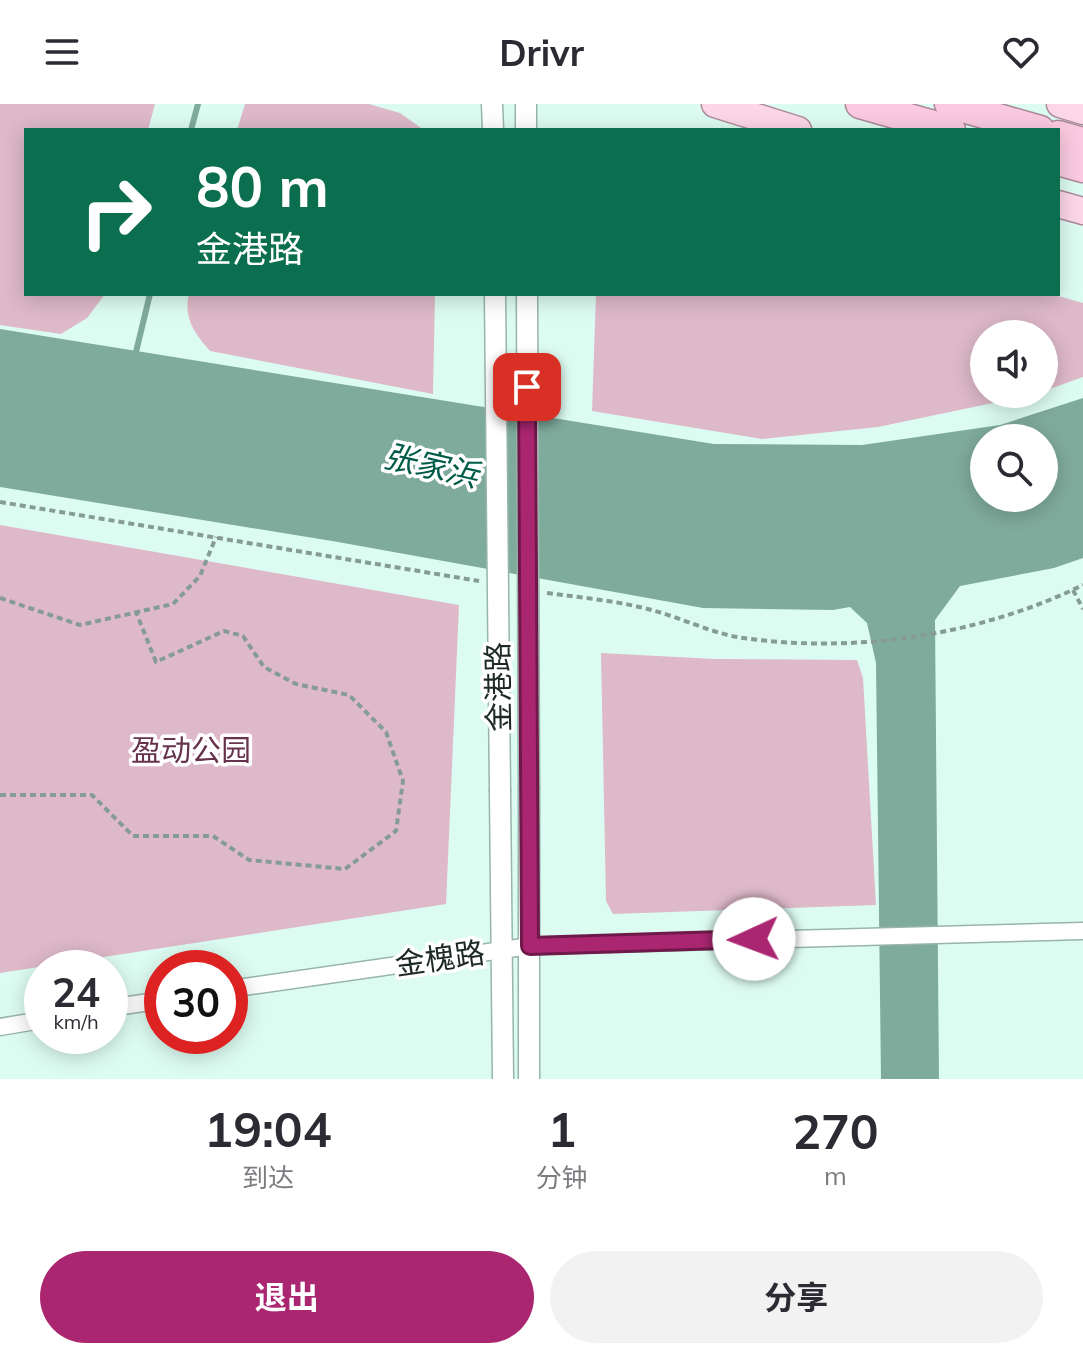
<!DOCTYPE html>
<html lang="zh">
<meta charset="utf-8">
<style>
body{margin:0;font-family:Mulish,"Noto Sans SC",sans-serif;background:#f2f2f3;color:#2b2b33;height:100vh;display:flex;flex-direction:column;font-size:30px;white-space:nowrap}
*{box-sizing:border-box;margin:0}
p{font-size:26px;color:#7c7c81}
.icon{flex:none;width:44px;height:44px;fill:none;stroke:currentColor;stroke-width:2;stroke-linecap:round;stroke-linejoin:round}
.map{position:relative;height:975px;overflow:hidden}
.panel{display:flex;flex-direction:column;background:#fff;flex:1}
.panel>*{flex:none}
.top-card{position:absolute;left:24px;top:24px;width:1036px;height:168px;border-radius:0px;box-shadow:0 4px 20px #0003;background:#0b6e4f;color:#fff;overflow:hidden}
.tools{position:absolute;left:970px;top:216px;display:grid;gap:16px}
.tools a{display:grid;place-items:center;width:88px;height:88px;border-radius:50%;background:#fff;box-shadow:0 4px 20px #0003;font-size:40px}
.speed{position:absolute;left:24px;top:846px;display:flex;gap:16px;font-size:40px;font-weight:700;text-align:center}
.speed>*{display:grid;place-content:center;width:104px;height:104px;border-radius:50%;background:#fff;box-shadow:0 4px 20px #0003;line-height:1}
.speed small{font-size:20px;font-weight:400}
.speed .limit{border:12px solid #d22;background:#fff;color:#111}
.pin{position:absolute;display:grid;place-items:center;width:68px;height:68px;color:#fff;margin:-34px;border-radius:16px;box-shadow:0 4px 12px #0006}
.me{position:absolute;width:88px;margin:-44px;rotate:268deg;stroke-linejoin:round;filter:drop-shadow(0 0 6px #0008)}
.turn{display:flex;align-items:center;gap:28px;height:168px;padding:0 40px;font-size:36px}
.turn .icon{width:104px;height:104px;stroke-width:2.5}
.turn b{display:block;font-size:56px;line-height:68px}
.eta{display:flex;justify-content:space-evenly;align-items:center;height:136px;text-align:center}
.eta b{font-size:48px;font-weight:700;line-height:56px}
.cta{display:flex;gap:16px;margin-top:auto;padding:16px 40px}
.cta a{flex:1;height:92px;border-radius:48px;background:#aa2671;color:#fff;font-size:32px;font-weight:700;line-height:92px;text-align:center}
.cta a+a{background:#f2f2f3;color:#2b2b33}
header{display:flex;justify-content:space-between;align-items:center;height:104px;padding:0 40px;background:#fff;font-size:36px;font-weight:700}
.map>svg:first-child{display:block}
.green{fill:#deb9c9}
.water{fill:#7fab9d;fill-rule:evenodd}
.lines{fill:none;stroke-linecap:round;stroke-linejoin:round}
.stream{stroke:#7fab9d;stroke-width:6}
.minor-casing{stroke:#97b5ab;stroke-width:19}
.tertiary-casing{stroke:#97b5ab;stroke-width:23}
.primary-casing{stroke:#ad8999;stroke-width:29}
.trunk-casing{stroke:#ad8999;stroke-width:31}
.path{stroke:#859b94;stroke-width:4;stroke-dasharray:6 4;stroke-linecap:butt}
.minor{stroke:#fff;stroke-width:16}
.tertiary{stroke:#fff;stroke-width:20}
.primary{stroke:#fcd7e8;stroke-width:26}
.trunk{stroke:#fbcae0;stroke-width:28}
.tertiary-bridge-casing{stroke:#97b5ab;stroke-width:23;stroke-linecap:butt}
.tertiary-bridge{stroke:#fff;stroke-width:20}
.route-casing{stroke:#6e1949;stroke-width:20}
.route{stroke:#aa2671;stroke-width:14}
.labels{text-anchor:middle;stroke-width:7;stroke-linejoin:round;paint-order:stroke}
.street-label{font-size:30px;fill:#1d2925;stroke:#fff}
.park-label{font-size:30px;fill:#67334c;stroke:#fff}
.water-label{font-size:32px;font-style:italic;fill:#005c49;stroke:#fff}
</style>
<header><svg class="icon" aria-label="menu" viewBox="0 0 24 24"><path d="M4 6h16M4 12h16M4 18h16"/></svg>Drivr<svg class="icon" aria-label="heart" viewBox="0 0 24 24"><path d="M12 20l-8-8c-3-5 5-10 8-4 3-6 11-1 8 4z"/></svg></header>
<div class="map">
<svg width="1083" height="975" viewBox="0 0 1083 975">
<rect width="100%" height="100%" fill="#ddfcf1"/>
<path class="green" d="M 0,0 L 155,0 L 148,26 L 26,26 L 26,190 L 105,190 L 87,214 L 61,230 L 0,221 Z
M 245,0 L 369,0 L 400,9 L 424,26 L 237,26 Z
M 189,190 L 435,190 L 433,290 L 210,247 C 195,230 183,214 189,190 Z
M 596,190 L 1051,190 L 1083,199 L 1083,273 L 1044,287 L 1044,230 L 984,230 L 984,290 L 1036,290 L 878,323 L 762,335 L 592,307 Z
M 0,421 L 459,501 L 446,800 L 0,869 Z
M 601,549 L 715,555 L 857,556 L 863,574 L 876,801 L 613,810 L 606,797 Z"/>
<path class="water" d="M 0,225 L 714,340 L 862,341 L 1000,321 L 1083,294 L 1083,454 L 1054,464 L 960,482 L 935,516 L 939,975 L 881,975 L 876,559 L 867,519 L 850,503 L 833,506 L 703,504 L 338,438 L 0,383 ZM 984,334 L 1044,334 L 1044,394 L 984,394 Z"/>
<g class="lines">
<path class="stream" d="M 191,26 L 198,0
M 135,252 L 150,190"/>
<g class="minor-casing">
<path id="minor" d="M 230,885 L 530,842 L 1083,827
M 110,904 L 162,896
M 0,923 L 42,916"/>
</g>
<g class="tertiary-casing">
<path id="tertiary" d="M 492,0 L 493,26
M 526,0 L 526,26
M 529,686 L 529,975
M 500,688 L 503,975"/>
</g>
<g class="primary-casing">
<path id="primary" d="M 715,0 L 798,26
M 1060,0 L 1083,7
M 1058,100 L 1083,107"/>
</g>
<g class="trunk-casing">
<path id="trunk" d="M 860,0 L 951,26
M 949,0 L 1040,26
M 1058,31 L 1083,38
M 1058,57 L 1083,64"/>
</g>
<path class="path" d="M 0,398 L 479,477
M 1073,486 L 1083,505
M 547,489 C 583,494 621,497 655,507 C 684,515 714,530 743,534 C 856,550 981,531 1083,481
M 0,494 L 80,521 L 173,500 L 200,472 L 216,433
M 0,691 L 92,691 L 133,732 L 213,732 L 249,756 L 345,765 L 396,727 L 403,677 L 386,628 L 349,591 L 296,580 L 264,563 L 243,532 L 224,527 L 156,558 L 136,508"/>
<use href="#minor" class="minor"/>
<use href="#tertiary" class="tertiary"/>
<use href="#primary" class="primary"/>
<use href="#trunk" class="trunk"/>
<g class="tertiary-bridge-casing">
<path id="tertiary-bridge" d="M 495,190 L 500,688
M 527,190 L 529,686"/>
</g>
<use href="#tertiary-bridge" class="tertiary-bridge"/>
</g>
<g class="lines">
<g class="route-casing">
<path id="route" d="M 527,283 L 530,842 L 754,835"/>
</g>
<use href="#route" class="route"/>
</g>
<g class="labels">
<g class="street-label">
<text transform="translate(499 583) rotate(-91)" y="10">金港路</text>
<text transform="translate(440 855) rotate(-8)" y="10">金槐路</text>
</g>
<g class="park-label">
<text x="191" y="657">盈动公园</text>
</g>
<g class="water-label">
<text transform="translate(431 362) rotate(13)" y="11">张家浜</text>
</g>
</g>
</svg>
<div class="tools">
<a><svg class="icon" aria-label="sound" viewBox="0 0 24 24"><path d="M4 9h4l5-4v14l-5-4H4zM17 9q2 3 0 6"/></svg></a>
<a><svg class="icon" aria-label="search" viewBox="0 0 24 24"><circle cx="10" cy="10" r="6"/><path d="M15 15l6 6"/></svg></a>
</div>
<div class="speed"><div>24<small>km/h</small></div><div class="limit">30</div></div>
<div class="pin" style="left:527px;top:283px;background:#d93025"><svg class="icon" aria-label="arrive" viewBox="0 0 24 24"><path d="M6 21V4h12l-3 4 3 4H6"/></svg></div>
<svg class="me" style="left:754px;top:835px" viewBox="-20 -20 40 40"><circle r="19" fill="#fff"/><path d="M0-13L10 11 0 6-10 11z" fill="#aa2671"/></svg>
<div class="top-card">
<div class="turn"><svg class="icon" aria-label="right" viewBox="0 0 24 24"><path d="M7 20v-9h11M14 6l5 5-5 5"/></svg><div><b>80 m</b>金港路</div></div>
</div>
</div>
<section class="panel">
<div class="eta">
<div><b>19:04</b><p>到达</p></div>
<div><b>1</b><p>分钟</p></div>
<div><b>270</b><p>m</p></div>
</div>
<div class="cta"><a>退出</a><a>分享</a></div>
</section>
